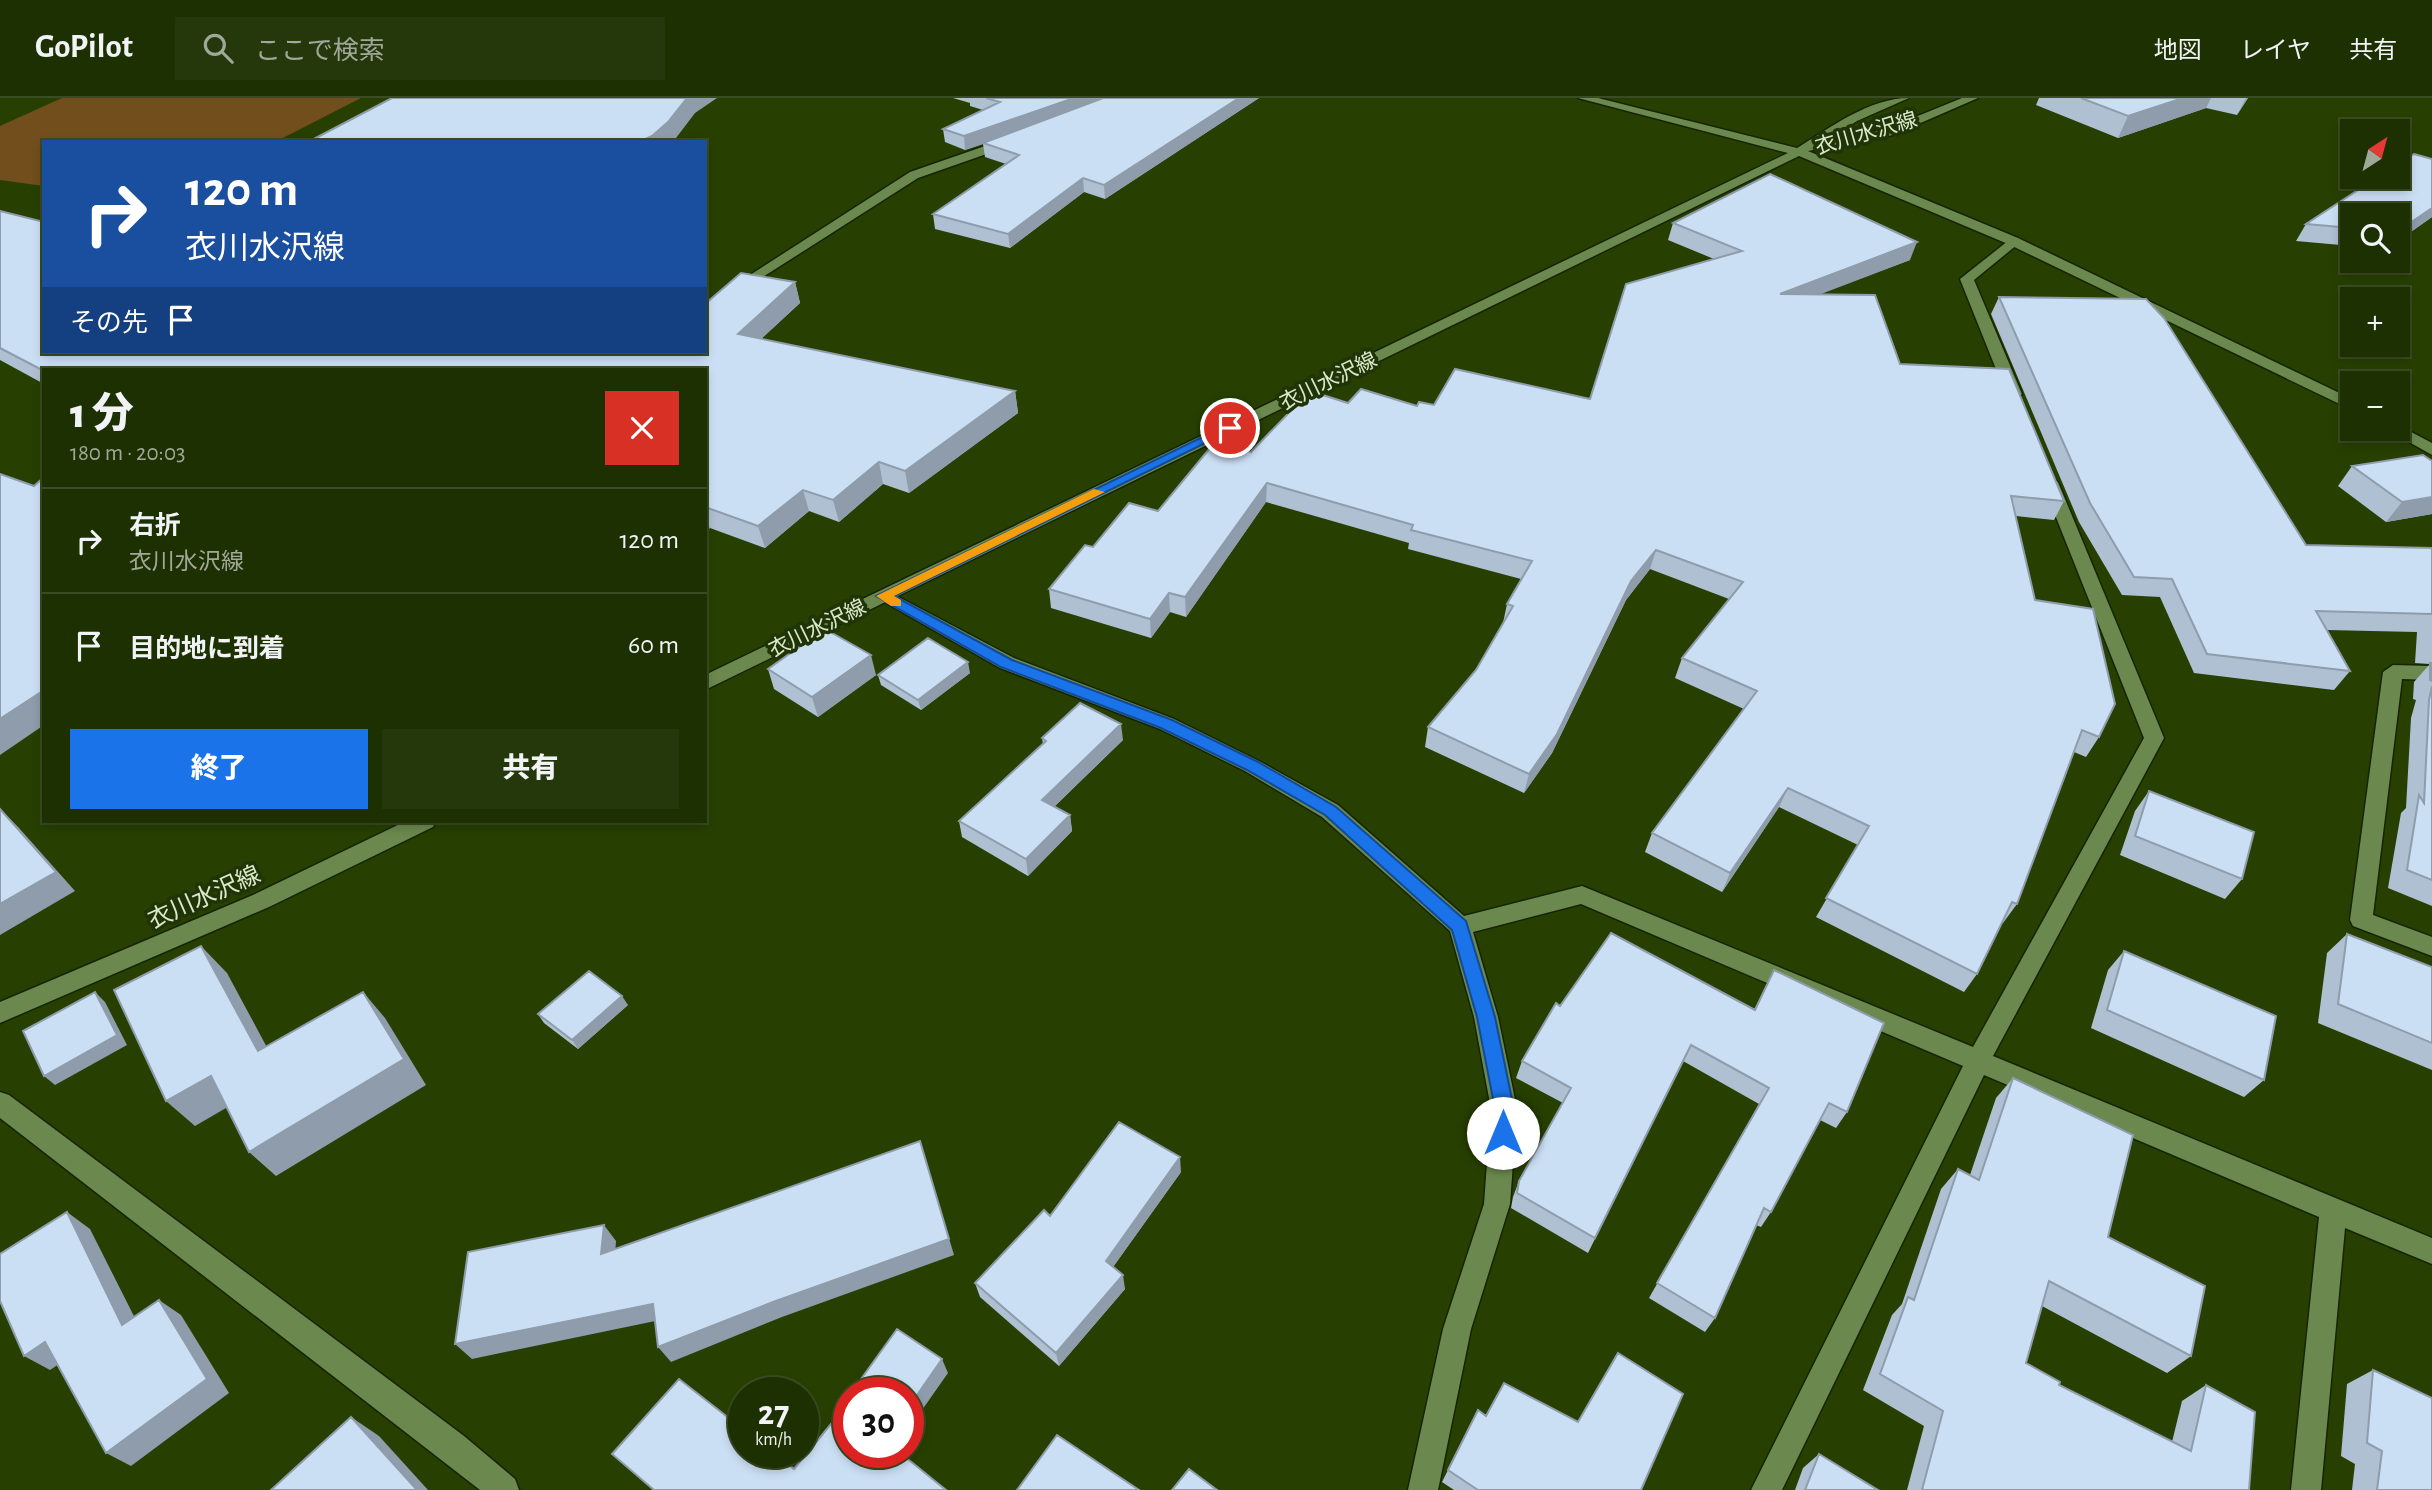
<!DOCTYPE html>
<html lang="ja">
<meta charset="utf-8">
<style>
body{margin:0;font-family:"Alegreya Sans","Noto Sans JP",sans-serif;background:#25380b;color:#f1f3f6;height:100vh;display:flex;flex-direction:column;font-size:26px;white-space:nowrap}
*{box-sizing:border-box;margin:0}
p{font-size:23px;color:#a0a999}
.icon{flex:none;width:38px;height:38px;fill:none;stroke:currentColor;stroke-width:2;stroke-linecap:round;stroke-linejoin:round}
.map{position:relative;flex:1;overflow:hidden}
.side{position:absolute;left:42px;top:270px;width:665px;height:455px;display:flex;flex-direction:column;background:#1d3001;border-radius:0px;box-shadow:0 4px 10px #0003,0 0 0 2px #3b4b23}
.side>*{flex:none}
.banner{position:absolute;left:42px;top:42px;width:665px;height:214px;border-radius:0px;box-shadow:0 4px 10px #0003,0 0 0 2px #3b4b23;background:#1a4fa0;color:#fff;overflow:hidden}
.needle{width:46px;rotate:36deg}
.buttons{position:absolute;left:2340px;top:21px;display:grid;gap:14px}
.buttons a{display:grid;place-items:center;width:70px;height:70px;border-radius:0px;background:#1d3001;box-shadow:0 4px 10px #0003,0 0 0 2px #3b4b23;font-size:35px}
.speed{position:absolute;left:728px;top:1279px;display:flex;gap:14px;font-size:35px;font-weight:700;text-align:center}
.speed>*{display:grid;place-content:center;width:91px;height:91px;border-radius:50%;background:#1d3001;box-shadow:0 4px 10px #0003,0 0 0 2px #3b4b23;line-height:1}
.speed small{font-size:18px;font-weight:400}
.speed .limit{border:10px solid #d22;background:#fff;color:#111}
.pin{position:absolute;display:grid;place-items:center;width:60px;height:60px;color:#fff;margin:-30px;border:4px solid #fff;border-radius:50%;box-shadow:0 2px 7px #0007}
.me{position:absolute;width:77px;margin:-38px;rotate:0deg;stroke-linejoin:round;filter:drop-shadow(0 0 5px #0008)}
.turn{display:flex;align-items:center;gap:24px;height:147px;padding:0 28px;font-size:32px}
.turn .icon{width:91px;height:91px;stroke-width:2.5}
.turn b{display:block;font-size:49px;line-height:60px}
.then{display:flex;align-items:center;height:66px;padding:0 28px;background:#0003;gap:14px;font-size:26px}
.round{display:grid;place-items:center;flex:none;width:74px;height:74px;border-radius:0px;background:#25380b}
.summary{display:flex;align-items:center;justify-content:space-between;height:119px;padding:0 28px}
h1{font-size:42px;font-weight:800;line-height:52px}
.action{display:flex;gap:14px;margin-top:auto;padding:14px 28px}
.action a{flex:1;height:80px;border-radius:0px;background:#1a73e8;color:#fff;font-size:28px;font-weight:800;line-height:80px;text-align:center}
.action a+a{background:#25380b;color:#f1f3f6}
ul{padding:0;list-style:none}
li{display:flex;align-items:center;gap:21px;height:105px;padding:0 28px;border-top:2px solid #3b4b23}
li div{flex:1}
li b{display:block;font-size:26px}
li em{font-style:normal}
header{display:flex;align-items:center;gap:42px;box-sizing:border-box;height:98px;padding:0 35px;background:#1d3001;border-bottom:2px solid #3b4b23}
header strong{font-size:33px}
nav{display:flex;gap:38px;margin-inline-start:auto;font-size:24px}
.search{width:490px;height:63px;background:#25380b;display:flex;align-items:center;gap:18px;box-sizing:border-box;padding:0 24px;border-radius:0px;color:#a0a999;font-size:26px}
.map>svg:first-child{display:block}
.green{fill:#724e1c}
.lines{fill:none;stroke-linecap:round;stroke-linejoin:round}
.street-casing{stroke:#162406;stroke-width:3}
.secondary-casing{stroke:#162406;stroke-width:3}
.street{fill:#6b894e;fill-rule:evenodd}
.secondary{fill:#6b894e;fill-rule:evenodd}
.wall{fill:#afc0d2}
.shaded-wall{fill:#8e9cab}
.building{fill:#cbdff4;stroke:#8e9cab;stroke-width:2}
.route{fill:#1a73e8;stroke:#114b97;stroke-width:2}
.slow{fill:#f59e0b}
.labels{text-anchor:middle;stroke-width:7;stroke-linejoin:round;paint-order:stroke}
.far-street-label{font-size:21px;fill:#d9eaca;stroke:#203407}
.street-label{font-size:24px;fill:#d9eaca;stroke:#203407}
</style>
<header>
<strong>GoPilot</strong>
<div class="search"><svg class="icon" aria-label="search" viewBox="0 0 24 24"><circle cx="10" cy="10" r="6"/><path d="M15 15l6 6"/></svg>ここで検索</div>
<nav><a>地図</a><a>レイヤ</a><a>共有</a></nav>
</header>
<div class="map">
<svg width="2432" height="1392" viewBox="0 0 2432 1392">
<rect width="100%" height="100%" fill="#274001"/>
<path class="green" d="M 62,0 L 361,0 L 275,44 L 44,44 L 44,88 L 0,82 L 0,28 Z"/>
<g class="lines">
<g class="street-casing">
<path id="street" d="M 1011,39 L 1017,43 L 1015,46 L 918,80 L 705,216 L 705,206 L 910,74 Z
M 2013,139 L 2020,143 L 2018,146 L 1974,182 L 2022,296 L 2014,301 L 2006,296 L 1960,181 Z
M 628,254 L 644,254 L 634,260 L 629,259 Z
M 2050,379 L 2058,384 L 2164,640 L 1993,958 L 2432,1140 L 2432,1166 L 2345,1130 L 2321,1392 L 2291,1392 L 2319,1119 L 1984,977 L 1782,1392 L 1751,1392 L 1963,968 L 1581,806 L 1473,834 L 1498,919 L 1517,1011 L 1510,1106 L 1471,1231 L 1438,1392 L 1408,1392 L 1443,1231 L 1484,1106 L 1491,1011 L 1474,919 L 1450,833 L 1322,719 L 1245,673 L 1160,631 L 1000,570 L 874,498 L 883,492 L 889,494 L 1014,560 L 1174,621 L 1259,663 L 1338,707 L 1464,818 L 1582,788 L 1973,949 L 2144,640 L 2042,384 Z
M 2393,567 L 2432,568 L 2432,582 L 2402,581 L 2373,817 L 2432,839 L 2432,858 L 2353,828 L 2350,822 L 2383,574 Z
M 0,994 L 9,997 L 464,1338 L 515,1381 L 519,1392 L 480,1392 L 0,1020 Z"/>
</g>
<g class="secondary-casing">
<path id="secondary" d="M 1578,0 L 1598,0 L 1797,50 C 1830,30 1869,0 1909,0 L 1857,23 L 1822,45 L 1886,31 L 1962,0 L 1978,0 L 1893,37 L 1808,53 L 2018,140 L 2352,301 L 2352,312 L 2008,146 L 1799,58 L 705,592 L 705,577 L 1788,55 Z
M 2398,327 L 2432,345 L 2432,357 L 2386,331 L 2398,331 Z
M 406,723 L 436,723 L 433,729 L 269,809 L 0,925 L 0,904 L 253,797 Z"/>
</g>
<use href="#street" class="street"/>
<use href="#secondary" class="secondary"/>
</g>
<path class="wall" d="M 953,0 L 1259,0 L 1105,101 L 1084,94 L 1010,150 L 935,131 L 933,116 L 1006,66 L 985,59 L 983,46 L 965,52 L 945,44 L 943,31 L 983,12 L 970,8 L 970,5 Z
M 2039,0 L 2248,0 L 2237,17 L 2206,10 L 2118,40 L 2036,7 Z
M 2432,61 L 2432,119 L 2398,143 L 2398,117 L 2352,117 L 2352,148 L 2296,143 L 2306,126 Z
M 0,113 L 39,124 L 635,257 L 646,256 L 795,184 L 800,205 L 761,241 L 1015,293 L 1018,315 L 909,395 L 883,386 L 839,424 L 809,413 L 765,450 L 710,430 L 705,433 L 705,271 L 44,271 L 44,286 L 0,262 Z
M 1673,125 L 1910,162 L 1819,196 L 1900,266 L 2064,403 L 2054,422 L 2016,418 L 2035,502 L 2099,639 L 2086,659 L 2074,654 L 2017,806 L 2003,825 L 2002,824 L 1977,876 L 1964,894 L 1816,819 L 1858,747 L 1779,709 L 1722,794 L 1645,754 L 1652,735 L 1744,611 L 1675,580 L 1682,560 L 1729,501 L 1650,471 L 1626,502 L 1552,655 L 1524,695 L 1425,649 L 1428,629 L 1476,572 L 1503,525 L 1507,506 L 1521,481 L 1408,451 L 1409,445 L 1266,404 L 1186,519 L 1170,514 L 1151,540 L 1051,510 L 1049,491 L 1093,449 L 1158,413 L 1251,354 L 1348,305 L 1417,308 L 1590,301 L 1714,161 L 1668,142 Z
M 1999,199 L 2306,447 L 2432,450 L 2432,808 L 2388,790 L 2401,715 L 2406,710 L 2411,620 L 2416,602 L 2413,601 L 2414,584 L 2430,566 L 2415,565 L 2417,534 L 2327,532 L 2350,573 L 2334,592 L 2194,575 L 2160,499 L 2122,497 L 2079,424 L 1991,216 Z
M 2432,363 L 2432,416 L 2386,424 L 2338,388 L 2352,368 Z
M 768,571 L 876,577 L 818,619 L 774,591 Z
M 970,575 L 921,612 L 881,587 L 878,577 Z
M 1042,640 L 1123,642 L 1054,709 L 1070,717 L 1072,733 L 1028,778 L 962,739 L 959,723 L 1043,646 Z
M 2149,693 L 2242,781 L 2225,801 L 2120,757 L 2135,713 Z
M 2347,836 L 2432,869 L 2432,972 L 2318,925 L 2327,855 Z
M 2124,853 L 2264,982 L 2244,999 L 2091,930 L 2108,872 Z
M 1774,872 L 1847,1014 L 1836,1030 L 1820,1022 L 1771,1114 L 1761,1129 L 1756,1127 L 1715,1220 L 1705,1234 L 1649,1200 L 1759,1006 L 1683,963 L 1588,1155 L 1511,1110 L 1513,1099 L 1519,1083 L 1563,1005 L 1516,980 L 1522,963 L 1560,908 L 1754,912 Z
M 628,907 L 578,951 L 544,925 L 538,916 Z
M 2013,980 L 2108,1139 L 2191,1258 L 2167,1275 L 2042,1208 L 2026,1265 L 2059,1287 L 2172,1344 L 2182,1303 L 2206,1287 L 2249,1392 L 1907,1392 L 1924,1328 L 1863,1292 L 1892,1217 L 1902,1206 L 1941,1091 L 1958,1071 L 1970,1077 L 1996,1000 Z
M 1181,1074 L 1113,1169 L 1125,1191 L 1059,1268 L 980,1199 L 975,1185 L 1050,1118 Z
M 2373,1272 L 2432,1392 L 2352,1392 L 2355,1366 L 2341,1358 L 2347,1286 Z
M 1486,1318 L 1641,1392 L 1454,1392 L 1442,1384 L 1448,1372 Z
M 1819,1356 L 1878,1392 L 1795,1392 L 1803,1370 Z"/>
<path class="shaded-wall" d="M 687,0 L 717,0 L 695,15 L 673,44 L 639,44 Z
M 1074,0 L 1113,0 L 965,52 L 964,38 Z
M 1239,0 L 1259,0 L 1105,101 L 1104,87 Z
M 2183,0 L 2211,0 L 2206,10 L 2118,40 L 2128,18 Z
M 2246,0 L 2248,0 L 2237,17 Z
M 1083,80 L 1084,94 L 1010,150 L 1008,136 Z
M 2432,110 L 2432,119 L 2398,143 L 2398,133 Z
M 1917,144 L 1910,162 L 1774,214 L 1780,196 Z
M 795,184 L 800,205 L 744,257 L 738,236 Z
M 1015,293 L 1018,315 L 909,395 L 905,373 Z
M 879,364 L 883,386 L 839,424 L 833,402 Z
M 1267,385 L 1266,404 L 1186,519 L 1185,499 Z
M 803,392 L 809,413 L 765,450 L 758,428 Z
M 2432,399 L 2432,416 L 2386,424 L 2402,404 Z
M 705,416 L 710,430 L 705,433 Z
M 1656,452 L 1650,471 L 1626,502 L 1552,655 L 1524,695 L 1529,676 L 1631,483 Z
M 1169,495 L 1170,514 L 1151,540 L 1150,521 Z
M 871,557 L 876,577 L 818,619 L 812,599 Z
M 968,564 L 970,575 L 921,612 L 918,602 Z
M 44,592 L 44,627 L 0,657 L 0,621 Z
M 1121,626 L 1123,642 L 1044,718 L 1042,702 Z
M 1788,690 L 1779,709 L 1722,794 L 1730,775 Z
M 0,711 L 19,730 L 75,793 L 0,837 Z
M 1070,717 L 1072,733 L 1028,778 L 1026,761 Z
M 201,848 L 227,875 L 283,979 L 258,953 Z
M 95,894 L 105,904 L 127,947 L 55,987 L 44,978 Z
M 363,894 L 385,920 L 426,987 L 276,1078 L 249,1054 Z
M 622,898 L 628,907 L 578,951 L 572,942 Z
M 211,978 L 238,1003 L 195,1028 L 166,1003 Z
M 920,1043 L 954,1157 L 782,1219 L 671,1264 L 658,1249 Z
M 1180,1059 L 1181,1074 L 1108,1176 L 1106,1163 Z
M 67,1114 L 90,1131 L 146,1242 L 122,1227 Z
M 604,1127 L 616,1143 L 614,1172 L 601,1156 Z
M 1123,1177 L 1125,1191 L 1059,1268 L 1056,1255 Z
M 159,1202 L 181,1217 L 229,1295 L 131,1368 L 106,1355 Z
M 653,1206 L 665,1221 L 472,1261 L 455,1246 Z
M 45,1244 L 71,1258 L 50,1272 L 24,1258 Z
M 942,1261 L 948,1275 L 908,1332 L 908,1310 Z
M 351,1319 L 379,1338 L 428,1392 L 417,1392 Z"/>
<path class="building" d="M 392,0 L 687,0 L 668,24 L 652,38 L 639,44 L 308,44 Z
M 986,0 L 1074,0 L 964,38 L 943,31 L 1000,4 Z
M 1103,0 L 1239,0 L 1104,87 L 1083,80 L 1008,136 L 933,116 L 1019,57 L 983,45 Z
M 2081,0 L 2183,0 L 2128,18 Z
M 2414,56 L 2432,61 L 2432,110 L 2398,133 L 2398,117 L 2352,117 L 2352,130 L 2306,126 L 2378,79 L 2398,79 L 2398,66 Z
M 1770,76 L 1917,144 L 1780,196 L 1875,197 L 1900,266 L 2009,271 L 2064,403 L 2011,398 L 2035,502 L 2093,511 L 2115,606 L 2099,639 L 2082,632 L 2017,806 L 2012,804 L 1977,876 L 1826,800 L 1869,728 L 1788,690 L 1730,775 L 1652,735 L 1757,593 L 1682,560 L 1743,484 L 1656,452 L 1631,483 L 1557,636 L 1529,676 L 1428,629 L 1476,572 L 1513,508 L 1507,506 L 1532,463 L 1411,432 L 1413,427 L 1267,385 L 1185,499 L 1169,495 L 1150,521 L 1049,491 L 1085,447 L 1093,449 L 1129,405 L 1158,413 L 1215,344 L 1251,354 L 1310,293 L 1348,305 L 1361,291 L 1417,308 L 1419,304 L 1434,307 L 1455,271 L 1590,301 L 1626,186 L 1742,153 L 1673,125 Z
M 0,113 L 44,124 L 44,254 L 627,254 L 635,257 L 639,254 L 646,256 L 650,254 L 705,254 L 705,206 L 741,175 L 795,184 L 738,236 L 1015,293 L 905,373 L 879,364 L 833,402 L 803,392 L 758,428 L 705,409 L 705,271 L 44,271 L 44,273 L 0,250 Z
M 1999,199 L 2146,201 L 2164,220 L 2306,447 L 2432,450 L 2432,516 L 2316,513 L 2350,573 L 2207,556 L 2172,481 L 2134,479 L 2090,405 Z
M 2423,357 L 2432,363 L 2432,399 L 2402,404 L 2352,368 Z
M 0,376 L 34,388 L 44,379 L 44,592 L 0,621 Z
M 825,531 L 871,557 L 812,599 L 768,571 Z
M 928,540 L 968,564 L 918,602 L 878,577 Z
M 2430,565 L 2432,565 L 2432,583 L 2430,582 Z
M 2432,588 L 2432,782 L 2407,772 L 2419,697 L 2424,705 L 2429,602 Z
M 1080,605 L 1121,626 L 1042,702 L 1070,717 L 1026,761 L 959,723 L 1046,643 L 1042,640 Z
M 2149,693 L 2254,734 L 2242,781 L 2135,738 Z
M 0,711 L 56,774 L 0,806 Z
M 1611,835 L 1755,912 L 1774,872 L 1884,925 L 1847,1014 L 1829,1005 L 1771,1114 L 1764,1110 L 1715,1220 L 1657,1185 L 1769,990 L 1691,947 L 1595,1140 L 1517,1095 L 1519,1083 L 1571,990 L 1522,963 L 1556,905 L 1560,908 Z
M 2347,836 L 2432,869 L 2432,945 L 2338,906 Z
M 201,848 L 258,953 L 363,894 L 404,961 L 249,1054 L 211,978 L 166,1003 L 114,892 Z
M 2124,853 L 2276,918 L 2264,982 L 2107,912 Z
M 589,873 L 622,898 L 572,942 L 538,916 Z
M 95,894 L 117,937 L 44,978 L 23,933 Z
M 2013,980 L 2133,1037 L 2108,1139 L 2205,1188 L 2191,1258 L 2049,1183 L 2026,1265 L 2060,1284 L 2059,1287 L 2191,1353 L 2206,1287 L 2255,1314 L 2249,1392 L 1922,1392 L 1943,1313 L 1880,1276 L 1908,1199 L 1914,1202 L 1958,1071 L 1979,1082 Z
M 1119,1024 L 1180,1059 L 1106,1163 L 1123,1177 L 1056,1255 L 975,1185 L 1044,1112 L 1050,1118 Z
M 920,1043 L 949,1141 L 773,1204 L 658,1249 L 653,1206 L 455,1246 L 468,1154 L 604,1127 L 601,1156 Z
M 67,1114 L 122,1227 L 159,1202 L 207,1281 L 106,1355 L 45,1244 L 24,1258 L 0,1203 L 0,1156 Z
M 897,1231 L 942,1261 L 908,1310 L 908,1295 L 851,1295 Z
M 1618,1255 L 1683,1296 L 1641,1392 L 1478,1392 L 1448,1372 L 1478,1312 L 1486,1318 L 1504,1285 L 1578,1324 Z
M 2373,1272 L 2432,1300 L 2432,1392 L 2377,1392 L 2382,1353 L 2367,1345 Z
M 679,1281 L 744,1332 L 744,1354 L 773,1354 L 794,1371 L 849,1304 L 849,1354 L 899,1354 L 946,1392 L 654,1392 L 612,1356 Z
M 351,1319 L 417,1392 L 271,1392 Z
M 1057,1337 L 1139,1392 L 1017,1392 Z
M 1819,1356 L 1878,1392 L 1805,1392 Z
M 1189,1371 L 1217,1392 L 1172,1392 Z"/>
<path class="route" d="M 1225,328 L 1236,330 L 894,498 L 1012,562 L 1172,622 L 1258,664 L 1336,709 L 1466,823 L 1495,919 L 1514,1011 L 1509,1041 L 1503,1044 L 1496,1041 L 1493,1035 L 1495,1011 L 1477,919 L 1452,832 L 1325,717 L 1247,672 L 1161,630 L 1001,569 L 876,498 Z"/>
<path class="slow" d="M 1094,391 L 1105,394 L 894,498 L 901,502 L 901,508 L 891,508 L 876,498 Z"/>
<g class="labels">
<g class="far-street-label">
<text transform="translate(1866 35) rotate(-16)" y="7">衣川水沢線</text>
<text transform="translate(1328 283) rotate(-26)" y="7">衣川水沢線</text>
<text transform="translate(817 530) rotate(-26)" y="7">衣川水沢線</text>
</g>
<g class="street-label">
<text transform="translate(204 799) rotate(-24)" y="8">衣川水沢線</text>
</g>
</g>
</svg>
<div class="buttons">
<a><svg class="needle" viewBox="-14 -14 28 28"><path d="M0-13l5 13h-10z" fill="#e53935"/><path d="M0 13l5-13h-10z" fill="#a0a999"/></svg></a>
<a><svg class="icon" aria-label="search" viewBox="0 0 24 24"><circle cx="10" cy="10" r="6"/><path d="M15 15l6 6"/></svg></a>
<a>+</a>
<a>−</a>
</div>
<div class="speed"><div>27<small>km/h</small></div><div class="limit">30</div></div>
<div class="pin" style="left:1230px;top:330px;background:#d93025"><svg class="icon" aria-label="arrive" viewBox="0 0 24 24"><path d="M6 21V4h12l-3 4 3 4H6"/></svg></div>
<svg class="me" style="left:1503px;top:1035px" viewBox="-20 -20 40 40"><circle r="19" fill="#fff"/><path d="M0-13L10 11 0 6-10 11z" fill="#1a73e8"/></svg>
<div class="banner">
<div class="turn"><svg class="icon" aria-label="right" viewBox="0 0 24 24"><path d="M7 20v-9h11M14 6l5 5-5 5"/></svg><div><b>120 m</b>衣川水沢線</div></div>
<div class="then">その先<svg class="icon" aria-label="arrive" viewBox="0 0 24 24"><path d="M6 21V4h12l-3 4 3 4H6"/></svg></div>
</div>
<section class="side">
<div class="summary"><div><h1>1 分</h1><p>180 m · 20:03</p></div><a class="round" style="background:#d93025;color:#fff"><svg class="icon" aria-label="close" viewBox="0 0 24 24"><path d="M6 6l12 12M18 6L6 18"/></svg></a></div>
<ul>
<li><svg class="icon" aria-label="right" viewBox="0 0 24 24"><path d="M7 20v-9h11M14 6l5 5-5 5"/></svg><div><b>右折</b><p>衣川水沢線</p></div><em>120 m</em></li>
<li><svg class="icon" aria-label="arrive" viewBox="0 0 24 24"><path d="M6 21V4h12l-3 4 3 4H6"/></svg><div><b>目的地に到着</b></div><em>60 m</em></li>
</ul>
<div class="action"><a>終了</a><a>共有</a></div>
</section>
</div>
